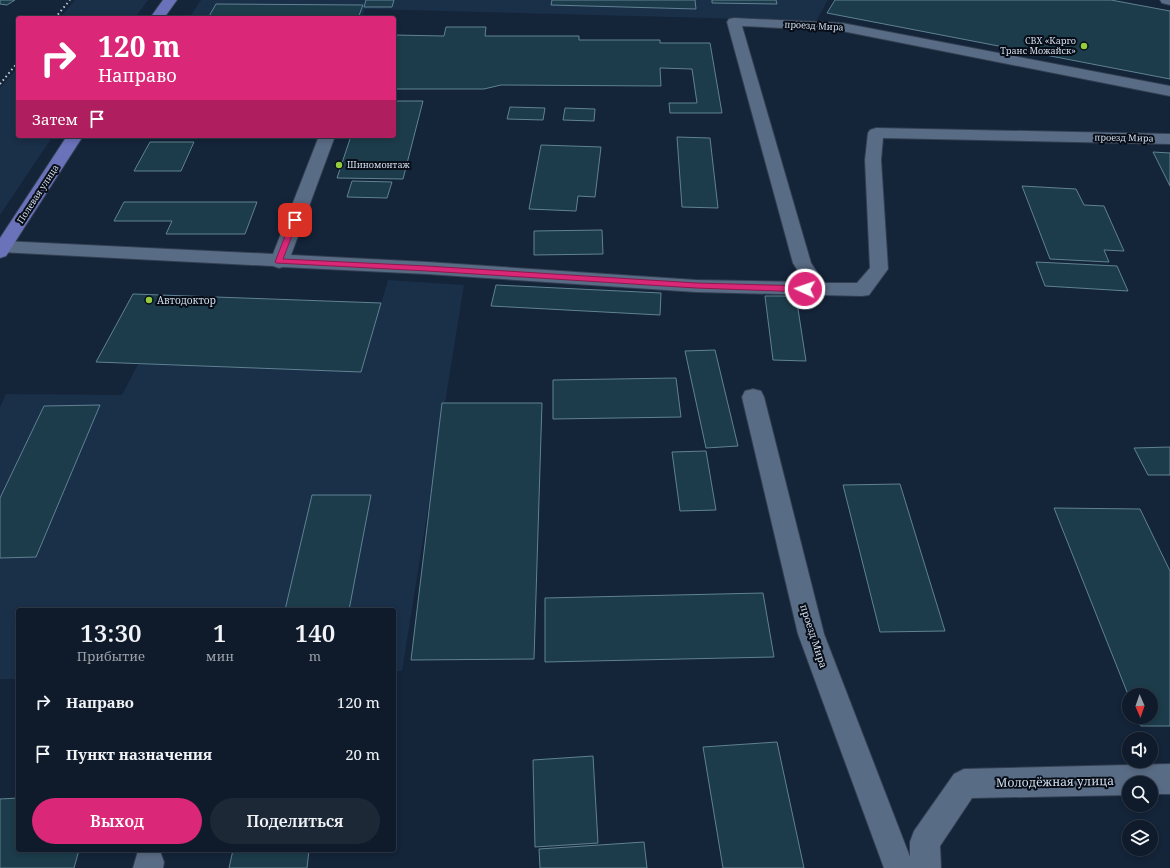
<!DOCTYPE html>
<html lang="ru">
<meta charset="utf-8">
<style>
body{margin:0;font-family:"Noto Serif",serif;background:#1d2837;color:#f1f3f6;height:100vh;display:flex;flex-direction:column;font-size:15px;white-space:nowrap}
*{box-sizing:border-box;margin:0}
p{font-size:13px;color:#9ba1a9}
.icon{flex:none;width:22px;height:22px;fill:none;stroke:currentColor;stroke-width:2;stroke-linecap:round;stroke-linejoin:round}
.map{position:relative;flex:1;overflow:hidden}
.panel{position:absolute;left:16px;top:608px;width:380px;height:244px;display:flex;flex-direction:column;background:#0f1b2b;border-radius:4px;box-shadow:0 2px 6px #0003,0 0 0 1px #2f3947}
.panel>*{flex:none}
.banner{position:absolute;left:16px;top:16px;width:380px;height:122px;border-radius:4px;box-shadow:0 2px 6px #0003,0 0 0 1px #2f3947;background:#db2777;color:#fff;overflow:hidden}
.needle{width:26px;rotate:178deg}
.controls{position:absolute;left:1122px;top:688px;display:grid;gap:8px}
.controls a{display:grid;place-items:center;width:36px;height:36px;border-radius:50%;background:#0f1b2b;box-shadow:0 2px 6px #0003,0 0 0 1px #2f3947;font-size:20px}
.pin{position:absolute;display:grid;place-items:center;width:34px;height:34px;color:#fff;margin:-17px;border-radius:8px;box-shadow:0 2px 6px #0006}
.me{position:absolute;width:44px;margin:-22px;rotate:273deg;stroke-linejoin:round;filter:drop-shadow(0 0 3px #0008)}
.turn{display:flex;align-items:center;gap:14px;height:84px;padding:0 16px;font-size:18px}
.turn .icon{width:52px;height:52px;stroke-width:2.5}
.turn b{display:block;font-size:28px;line-height:34px}
.then{display:flex;align-items:center;height:38px;padding:0 16px;background:#0003;gap:8px;font-size:15px}
.eta{display:flex;justify-content:space-evenly;align-items:center;height:68px;text-align:center}
.eta b{font-size:24px;font-weight:600;line-height:28px}
.cta{display:flex;gap:8px;margin-top:auto;padding:8px 16px}
.cta a{flex:1;height:46px;border-radius:24px;background:#db2777;color:#fff;font-size:16px;font-weight:600;line-height:46px;text-align:center}
.cta a+a{background:#1d2837;color:#f1f3f6}
ul{padding:0;list-style:none}
li{display:flex;align-items:center;gap:12px;height:52px;padding:0 16px}
li div{flex:1}
li b{display:block;font-size:15px}
li em{font-style:normal}
.map>svg:first-child{display:block}
.built{fill:#1a2f48}
.building{fill:#1c3c4b;stroke:#608293}
.lines{fill:none;stroke-linecap:round;stroke-linejoin:round}
.minor-casing{stroke:#333f51;stroke-width:2}
.major-casing{stroke:#333f51;stroke-width:2}
.minor{fill:#596c85;fill-rule:evenodd}
.major{fill:#6a72ba;fill-rule:evenodd}
.rail{stroke:#bec9d8;stroke-width:2;stroke-dasharray:1.5 3;stroke-linecap:butt}
.route{fill:#db2777;stroke:#8e194d}
.poi-dot{fill:#94cc3d;stroke:#070d17;stroke-width:1.5}
.labels{text-anchor:middle;stroke-width:4;stroke-linejoin:round;paint-order:stroke}
.far-street-label{font-size:9px;fill:#d2ddeb;stroke:#070d17}
.far-poi-label{font-size:9px;fill:#d2ddeb;stroke:#070d17;text-anchor:end}
.poi-label{font-size:10px;fill:#d2ddeb;stroke:#070d17;text-anchor:start}
.street-label{font-size:10px;fill:#d2ddeb;stroke:#070d17}
.near-street-label{font-size:12px;fill:#d2ddeb;stroke:#070d17}
</style>
<div class="map">
<svg width="1170" height="868" viewBox="0 0 1170 868">
<rect width="100%" height="100%" fill="#142439"/>
<path class="built" d="M 75,0 L 148,0 L 135,18 L 60,18 Z
M 201,0 L 828,0 L 816,21 L 365,9 L 362,18 L 189,18 Z
M 18,67 L 18,136 L 53,136 L 0,215 L 0,88 Z
M 388,280 L 464,285 L 402,671 L 394,671 L 394,610 L 18,610 L 18,679 L 0,679 L 0,407 L 6,394 L 122,395 L 138,364 L 361,372 Z"/>
<path class="building" d="M 0,0 L 15,0 L 7,5 L 0,4 Z
M 366,0 L 394,0 L 392,7 L 364,7 Z
M 552,0 L 695,0 L 696,9 L 551,5 Z
M 712,0 L 776,0 L 777,4 L 712,3 Z
M 835,0 L 1111,0 L 1170,11 L 1170,79 L 827,13 Z
M 216,4 L 363,5 L 358,18 L 208,18 Z
M 446,27 L 486,27 L 485,36 L 579,36 L 579,40 L 660,40 L 660,43 L 710,43 L 722,113 L 670,113 L 669,103 L 697,103 L 692,69 L 660,68 L 661,86 L 501,85 L 484,89 L 394,89 L 394,35 L 444,36 Z
M 394,101 L 423,101 L 403,179 L 337,178 L 351,136 L 394,136 Z
M 510,107 L 545,108 L 543,120 L 507,119 Z
M 565,108 L 595,109 L 594,121 L 563,120 Z
M 677,137 L 710,138 L 718,208 L 682,207 Z
M 150,142 L 194,142 L 181,171 L 134,171 Z
M 541,145 L 601,147 L 595,197 L 578,196 L 576,211 L 529,209 Z
M 1153,152 L 1170,153 L 1170,186 Z
M 352,181 L 392,182 L 387,198 L 347,197 Z
M 1022,186 L 1076,189 L 1084,205 L 1104,206 L 1124,251 L 1104,250 L 1109,262 L 1050,259 Z
M 124,202 L 257,202 L 245,234 L 166,234 L 172,221 L 114,221 Z
M 602,230 L 603,254 L 534,255 L 534,231 Z
M 1036,262 L 1117,266 L 1128,291 L 1045,286 Z
M 496,285 L 661,293 L 660,315 L 491,306 Z
M 133,294 L 381,303 L 361,372 L 96,362 Z
M 765,296 L 796,296 L 806,361 L 773,360 Z
M 715,350 L 738,446 L 706,448 L 685,351 Z
M 676,378 L 681,417 L 553,419 L 553,380 Z
M 442,403 L 542,403 L 534,659 L 411,660 Z
M 100,405 L 36,557 L 0,558 L 0,498 L 44,406 Z
M 1170,447 L 1170,475 L 1148,475 L 1134,448 Z
M 706,451 L 716,510 L 680,511 L 672,452 Z
M 900,484 L 945,631 L 880,632 L 843,485 Z
M 312,495 L 371,495 L 349,610 L 285,610 Z
M 1054,508 L 1140,509 L 1170,571 L 1170,726 L 1141,726 L 1137,717 L 1151,717 L 1151,695 L 1129,695 L 1129,697 Z
M 763,593 L 774,657 L 545,662 L 545,598 Z
M 777,742 L 804,868 L 723,868 L 703,747 Z
M 593,756 L 598,843 L 535,847 L 533,760 Z
M 18,798 L 18,850 L 79,850 L 74,868 L 0,868 L 0,799 Z
M 644,842 L 647,868 L 540,868 L 539,849 Z
M 233,850 L 309,850 L 307,868 L 229,868 Z"/>
<g class="lines">
<g class="minor-casing">
<path id="minor" d="M 1160,0 L 1170,0 L 1170,5 L 1162,3 Z
M 734,18 L 842,23 L 1170,86 L 1170,96 L 842,31 L 742,26 L 811,263 L 824,283 L 857,283 L 870,268 L 865,160 L 868,133 L 870,130 L 876,128 L 1170,134 L 1170,144 L 883,138 L 881,160 L 888,269 L 869,295 L 862,296 L 696,292 L 427,274 L 283,267 L 279,268 L 273,266 L 0,252 L 0,242 L 3,241 L 273,254 L 319,136 L 335,136 L 291,255 L 427,262 L 696,280 L 805,282 L 793,263 L 727,22 L 729,19 Z
M 753,389 L 761,391 L 764,397 L 824,634 L 910,857 L 910,842 L 914,831 L 954,774 L 964,769 L 1170,764 L 1170,794 L 1151,794 L 1151,783 L 1129,783 L 1129,795 L 972,798 L 940,846 L 941,868 L 884,868 L 798,634 L 742,397 L 745,391 Z
M 141,850 L 160,851 L 164,862 L 163,868 L 133,868 L 138,851 Z"/>
</g>
<g class="major-casing">
<path id="major" d="M 163,0 L 177,0 L 164,18 L 150,18 Z
M 67,136 L 83,136 L 6,256 L 0,258 L 0,238 Z"/>
</g>
<use href="#minor" class="minor"/>
<use href="#major" class="major"/>
<path class="rail" d="M 55,18 L 70,0
M 0,84 L 18,62"/>
</g>
<path class="route" d="M 292,218 L 295,218 L 298,220 L 283,259 L 427,266 L 696,283 L 805,286 L 809,289 L 805,292 L 696,288 L 427,271 L 276,263 L 275,262 Z"/>
<g class="poi-dot">
<circle cx="1084" cy="46" r="4"/>
<circle cx="339" cy="165" r="4"/>
<circle cx="149" cy="300" r="4"/>
</g>
<g class="labels">
<g class="far-street-label">
<text transform="translate(814 26) rotate(3)" y="3">проезд Мира</text>
<text transform="translate(1124 138) rotate(1)" y="3">проезд Мира</text>
<text transform="translate(38 194) rotate(-57)" y="3">Полевая улица</text>
</g>
<g class="far-poi-label">
<text x="1076" y="44">СВХ «Карго<tspan x="1076" dy="10">Транс Можайск»</tspan></text>
<text x="347" y="168" text-anchor="start">Шиномонтаж</text>
</g>
<g class="poi-label">
<text x="157" y="304">Автодоктор</text>
</g>
<g class="street-label">
<text transform="translate(814 636) rotate(72)" y="4">проезд Мира</text>
</g>
<g class="near-street-label">
<text transform="translate(1055 782) rotate(-1)" y="4">Молодёжная улица</text>
</g>
</g>
</svg>
<div class="controls">
<a><svg class="needle" viewBox="-14 -14 28 28"><path d="M0-13l5 13h-10z" fill="#e53935"/><path d="M0 13l5-13h-10z" fill="#9ba1a9"/></svg></a>
<a><svg class="icon" aria-label="sound" viewBox="0 0 24 24"><path d="M4 9h4l5-4v14l-5-4H4zM17 9q2 3 0 6"/></svg></a>
<a><svg class="icon" aria-label="search" viewBox="0 0 24 24"><circle cx="10" cy="10" r="6"/><path d="M15 15l6 6"/></svg></a>
<a><svg class="icon" aria-label="layers" viewBox="0 0 24 24"><path d="M12 4l9 5-9 5-9-5zM3 14l9 5 9-5"/></svg></a>
</div>
<div class="pin" style="left:295px;top:220px;background:#d93025"><svg class="icon" aria-label="arrive" viewBox="0 0 24 24"><path d="M6 21V4h12l-3 4 3 4H6"/></svg></div>
<svg class="me" style="left:805px;top:289px" viewBox="-20 -20 40 40"><circle r="17" fill="#db2777" stroke="#fff" stroke-width="3"/><path d="M0-11L8 9 0 5-8 9z" fill="#fff"/></svg>
<div class="banner">
<div class="turn"><svg class="icon" aria-label="right" viewBox="0 0 24 24"><path d="M7 20v-9h11M14 6l5 5-5 5"/></svg><div><b>120 m</b>Направо</div></div>
<div class="then">Затем<svg class="icon" aria-label="arrive" viewBox="0 0 24 24"><path d="M6 21V4h12l-3 4 3 4H6"/></svg></div>
</div>
<section class="panel">
<div class="eta">
<div><b>13:30</b><p>Прибытие</p></div>
<div><b>1</b><p>мин</p></div>
<div><b>140</b><p>m</p></div>
</div>
<ul>
<li><svg class="icon" aria-label="right" viewBox="0 0 24 24"><path d="M7 20v-9h11M14 6l5 5-5 5"/></svg><div><b>Направо</b></div><em>120 m</em></li>
<li><svg class="icon" aria-label="arrive" viewBox="0 0 24 24"><path d="M6 21V4h12l-3 4 3 4H6"/></svg><div><b>Пункт назначения</b></div><em>20 m</em></li>
</ul>
<div class="cta"><a>Выход</a><a>Поделиться</a></div>
</section>
</div>
